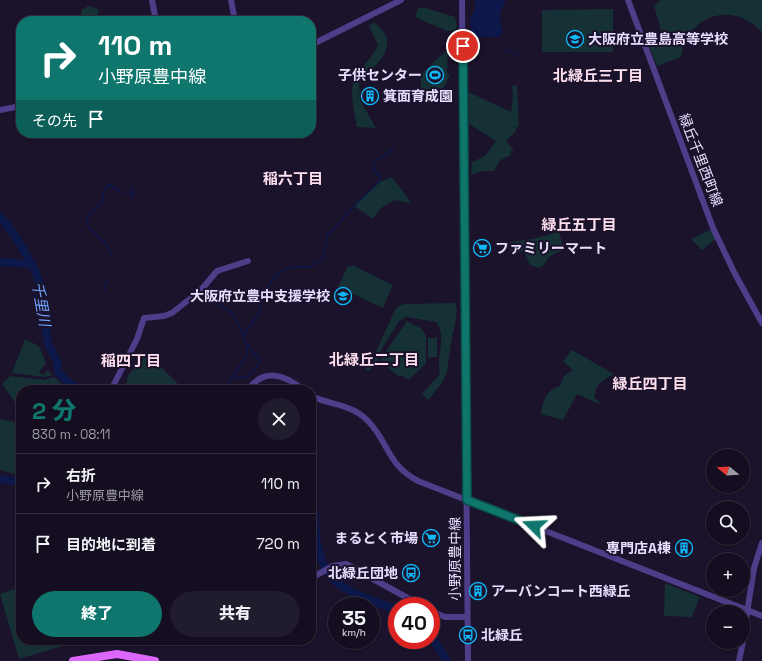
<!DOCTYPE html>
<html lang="ja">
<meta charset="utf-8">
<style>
body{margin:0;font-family:"Space Grotesk","Noto Sans JP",sans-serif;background:#211c2d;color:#f1f3f6;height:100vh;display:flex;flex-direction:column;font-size:15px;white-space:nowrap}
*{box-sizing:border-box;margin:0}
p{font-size:13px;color:#9d9ca5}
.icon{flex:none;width:22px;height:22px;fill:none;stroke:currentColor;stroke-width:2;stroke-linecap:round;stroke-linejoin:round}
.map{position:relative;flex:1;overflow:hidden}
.drawer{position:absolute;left:16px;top:385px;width:300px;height:260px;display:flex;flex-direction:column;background:#140e20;border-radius:16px;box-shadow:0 1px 3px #0004,0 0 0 1px #332e3e}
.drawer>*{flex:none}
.banner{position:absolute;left:16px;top:16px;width:300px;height:122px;border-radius:16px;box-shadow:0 1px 3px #0004,0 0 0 1px #332e3e;background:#0f766e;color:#fff;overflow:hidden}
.needle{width:26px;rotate:288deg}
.fabs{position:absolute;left:706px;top:449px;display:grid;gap:8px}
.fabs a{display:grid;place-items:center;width:44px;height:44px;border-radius:50%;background:#140e20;box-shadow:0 1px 3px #0004,0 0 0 1px #332e3e;font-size:20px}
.speed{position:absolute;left:328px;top:597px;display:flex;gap:8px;font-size:20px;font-weight:700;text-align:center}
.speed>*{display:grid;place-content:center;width:52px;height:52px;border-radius:50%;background:#140e20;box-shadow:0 1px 3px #0004,0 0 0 1px #332e3e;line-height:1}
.speed small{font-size:10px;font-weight:400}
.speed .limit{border:6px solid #d22;background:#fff;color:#111}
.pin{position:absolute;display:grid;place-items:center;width:34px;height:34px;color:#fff;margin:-17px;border:2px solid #fff;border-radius:50%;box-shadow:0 1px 4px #0007}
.me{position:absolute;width:44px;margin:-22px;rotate:291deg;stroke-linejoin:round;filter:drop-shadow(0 0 3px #0008)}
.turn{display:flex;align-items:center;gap:14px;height:84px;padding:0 16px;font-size:18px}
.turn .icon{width:52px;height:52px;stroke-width:2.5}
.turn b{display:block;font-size:28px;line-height:34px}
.then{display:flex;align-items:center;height:38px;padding:0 16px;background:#0003;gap:8px;font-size:15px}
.round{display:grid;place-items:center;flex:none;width:42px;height:42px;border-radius:21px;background:#211c2d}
.summary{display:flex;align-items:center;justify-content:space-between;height:68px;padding:0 16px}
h1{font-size:24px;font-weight:800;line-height:30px;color:#0f766e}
.cta{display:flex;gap:8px;margin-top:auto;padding:8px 16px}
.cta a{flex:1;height:46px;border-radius:24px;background:#0f766e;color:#fff;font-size:16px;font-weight:800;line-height:46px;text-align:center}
.cta a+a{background:#211c2d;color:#f1f3f6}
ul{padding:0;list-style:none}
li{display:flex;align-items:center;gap:12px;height:60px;padding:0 16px;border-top:1px solid #332e3e}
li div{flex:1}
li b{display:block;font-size:15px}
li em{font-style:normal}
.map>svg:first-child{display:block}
.green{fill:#153135}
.water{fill:#0d184a}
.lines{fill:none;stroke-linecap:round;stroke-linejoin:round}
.stream{stroke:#0d184a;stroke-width:1.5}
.river{stroke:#0d184a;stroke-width:8}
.minor{stroke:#4e3e89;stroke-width:6}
.major{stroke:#dd67fb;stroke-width:8}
.route-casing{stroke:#0a4d48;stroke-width:10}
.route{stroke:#0f766e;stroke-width:7}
.labels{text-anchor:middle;stroke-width:4;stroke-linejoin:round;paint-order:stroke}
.poi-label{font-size:14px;font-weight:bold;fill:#e7ddfe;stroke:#1b122b;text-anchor:start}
.street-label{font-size:14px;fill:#e7ddfe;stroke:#1b122b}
.neighbourhood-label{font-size:15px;font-weight:bold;fill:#fedfee;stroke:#1b122b}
.water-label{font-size:15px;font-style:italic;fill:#6ea2fc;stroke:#1b122b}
</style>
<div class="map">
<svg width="762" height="661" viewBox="0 0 762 661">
<rect width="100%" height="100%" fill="#1b122b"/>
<path class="green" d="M 661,0 L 762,0 L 762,32 C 731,0 688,15 681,57 L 657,66 L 648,44 L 655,42 L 661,30 L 654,6 Z
M 88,6 L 96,8 L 99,11 L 95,20 L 81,18 L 81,11 Z
M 418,8 L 426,8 L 455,17 L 457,27 L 455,31 L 447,31 L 415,17 Z
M 613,9 L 613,52 L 542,52 L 542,10 Z
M 374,22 C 378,26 384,31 386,36 C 393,54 369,71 359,82 L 360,100 L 376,128 L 357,127 C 355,117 349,90 354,81 C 360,68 372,58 378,45 L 369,26 Z
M 448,49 L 447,73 L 450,74 L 440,96 L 433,102 L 418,93 L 421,88 L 420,75 Z
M 517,85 L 519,127 L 516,127 L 516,131 L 506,141 L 514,151 L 510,151 L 511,155 L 500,160 L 494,171 L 482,171 L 471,175 L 472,162 L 485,156 L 496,141 L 469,124 L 468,92 L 511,112 L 513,96 L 512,86 Z
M 392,177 L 410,201 L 409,203 L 394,200 L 381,208 L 373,219 L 354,206 L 380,182 Z
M 712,229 L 716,239 L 702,250 L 691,239 Z
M 559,232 L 564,250 L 550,256 L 543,266 L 539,268 L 530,265 L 524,251 L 511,255 L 510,242 L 532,239 Z
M 352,265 L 393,285 L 383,308 L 338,287 L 348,266 L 351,267 Z
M 455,303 L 457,309 L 455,325 L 452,337 L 447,372 L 441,384 L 428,400 L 422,394 L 440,374 C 435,359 448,336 436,322 L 406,317 L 399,321 L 377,357 L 379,360 L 369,371 L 352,360 L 356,356 L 371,362 L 395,310 L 400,305 L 406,304 Z
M 407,321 L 422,329 L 426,336 L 426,363 L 409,380 L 401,375 L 399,377 L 380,360 Z
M 428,338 L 437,338 L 437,357 L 428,357 Z
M 25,339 L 39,346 L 46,363 L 39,372 L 43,375 L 48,370 L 52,375 L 45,377 L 12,373 Z
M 572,350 L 614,374 C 601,381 596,384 594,398 L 598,400 L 600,404 L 577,394 L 563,420 L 541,414 C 543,400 546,390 560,386 L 564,376 L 573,370 L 563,361 Z
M 148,354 L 184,390 L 125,390 L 128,375 Z
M 10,376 L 45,380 L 54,377 L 68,390 L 21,390 L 21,411 L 2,384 Z
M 0,419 L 21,423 L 21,476 L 0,470 Z
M 665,583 L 700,597 L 692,617 L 664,616 Z
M 21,587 L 21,640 L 62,640 L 63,646 L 19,659 L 0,594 Z"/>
<path class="water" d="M 475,0 L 506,0 C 498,16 499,16 503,32 L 499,37 L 478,37 L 471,32 L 470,19 L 475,9 Z"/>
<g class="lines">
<path class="stream" d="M 506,50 L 517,54
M 131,188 L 134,191 L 133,198
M 130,195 L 134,192
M 111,257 L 108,246 L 87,225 C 87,211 96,210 103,201 L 103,192 L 108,184 L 123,193
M 104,291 L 108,279
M 206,292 C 211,303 225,305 232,314 C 238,322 249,345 247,355 L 224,390
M 35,296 L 39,306 L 43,309
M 42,302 L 45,301
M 91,307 L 92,307
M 243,336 L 259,313 L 262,297 L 275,275 L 290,267 L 310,267 L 323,258 L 328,234 L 343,219 L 353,207 L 379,182 L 380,177 L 374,169 L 374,162 L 394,149
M 232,378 L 248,377 L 261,361 L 247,344"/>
<path class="river" d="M 0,216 L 17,239 L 35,270 L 40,285 L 48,344 L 57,361 L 58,371 L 64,379 L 80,390
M 0,262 L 32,264
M 0,479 L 21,482
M 311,498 C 315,507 315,527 316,537 C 317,545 324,570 329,575 C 345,593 375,601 397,610
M 431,636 L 447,661"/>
<path class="minor" d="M 152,0 L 156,21
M 231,0 L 235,21
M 462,0 L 468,661
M 628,0 L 713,228 L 735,274 L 762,323
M 311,45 L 401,0
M 0,110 L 21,106
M 111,390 L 137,339 L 144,318 L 164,316 L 172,313 L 201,290 L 217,271 L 248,261
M 248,390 C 264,367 286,375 303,390
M 311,396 C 330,405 351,404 367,420 C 389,442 387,465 418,481 L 762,616
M 311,578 L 333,566 L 346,564 L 422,606
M 431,611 L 445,617 L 467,617
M 743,639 L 754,568 L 762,543
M 739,661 L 743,642"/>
<path class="major" d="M 73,661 L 117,654 L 155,661"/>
</g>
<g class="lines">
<g class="route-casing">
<path id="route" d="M 463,46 L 467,500 L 534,526"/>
</g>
<use href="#route" class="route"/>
</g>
<defs>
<g id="school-ring" transform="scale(0.9)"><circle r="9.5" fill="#1b122b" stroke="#0eb9f9" stroke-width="1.5"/><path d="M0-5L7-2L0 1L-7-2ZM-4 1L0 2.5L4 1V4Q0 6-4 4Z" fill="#0eb9f9"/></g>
<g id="stadium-ring" transform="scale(0.9)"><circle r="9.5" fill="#1b122b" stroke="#0eb9f9" stroke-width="1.5"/><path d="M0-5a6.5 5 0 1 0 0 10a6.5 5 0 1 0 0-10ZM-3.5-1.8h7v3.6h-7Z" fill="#0eb9f9"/></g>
<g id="building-ring" transform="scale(0.9)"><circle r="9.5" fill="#1b122b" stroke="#0eb9f9" stroke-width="1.5"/><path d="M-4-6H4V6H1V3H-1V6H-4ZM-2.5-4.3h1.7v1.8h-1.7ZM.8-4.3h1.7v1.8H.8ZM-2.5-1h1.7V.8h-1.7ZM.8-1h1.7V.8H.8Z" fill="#0eb9f9"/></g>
<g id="supermarket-ring" transform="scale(0.9)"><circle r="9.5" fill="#1b122b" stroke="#0eb9f9" stroke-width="1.5"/><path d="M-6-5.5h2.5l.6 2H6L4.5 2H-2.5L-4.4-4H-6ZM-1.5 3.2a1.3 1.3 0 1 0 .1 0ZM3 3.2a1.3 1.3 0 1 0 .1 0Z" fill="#0eb9f9"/></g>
<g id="bus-ring" transform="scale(0.9)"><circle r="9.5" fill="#1b122b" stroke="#0eb9f9" stroke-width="1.5"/><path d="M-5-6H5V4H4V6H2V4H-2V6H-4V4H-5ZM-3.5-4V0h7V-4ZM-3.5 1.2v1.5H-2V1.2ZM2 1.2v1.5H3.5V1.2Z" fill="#0eb9f9"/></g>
</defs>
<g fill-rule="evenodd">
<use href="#school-ring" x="575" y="39"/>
<use href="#stadium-ring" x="435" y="75"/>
<use href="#building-ring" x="370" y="96"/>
<use href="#supermarket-ring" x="482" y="248"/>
<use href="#school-ring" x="343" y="296"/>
<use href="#supermarket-ring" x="431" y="538"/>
<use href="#building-ring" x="684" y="548"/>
<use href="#bus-ring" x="411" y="573"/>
<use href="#building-ring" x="478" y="591"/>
<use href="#bus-ring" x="468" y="635"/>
</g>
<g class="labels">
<g class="poi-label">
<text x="588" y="44">大阪府立豊島高等学校</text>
<text x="422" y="80" text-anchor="end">子供センター</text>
<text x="383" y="101">箕面育成園</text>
<text x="495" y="253">ファミリーマート</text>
<text x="330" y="301" text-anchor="end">大阪府立豊中支援学校</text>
<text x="418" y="543" text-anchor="end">まるとく市場</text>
<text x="671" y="553" text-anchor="end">専門店A棟</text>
<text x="398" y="578" text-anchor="end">北緑丘団地</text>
<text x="491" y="596">アーバンコート西緑丘</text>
<text x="481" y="640">北緑丘</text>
</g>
<g class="street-label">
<text transform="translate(701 160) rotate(69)" y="5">緑丘千里西町線</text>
<text transform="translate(455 559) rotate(-90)" y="5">小野原豊中線</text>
</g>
<g class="neighbourhood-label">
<text x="598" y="81">北緑丘三丁目</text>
<text x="293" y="184">稲六丁目</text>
<text x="579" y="230">緑丘五丁目</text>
<text x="374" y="365">北緑丘二丁目</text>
<text x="131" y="366">稲四丁目</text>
<text x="650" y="389">緑丘四丁目</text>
</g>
<g class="water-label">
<text transform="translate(41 304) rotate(80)" y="5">千里川</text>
</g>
</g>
</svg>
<div class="fabs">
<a><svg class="needle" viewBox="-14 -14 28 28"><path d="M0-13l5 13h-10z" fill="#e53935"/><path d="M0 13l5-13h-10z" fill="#9d9ca5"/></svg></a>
<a><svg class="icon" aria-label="search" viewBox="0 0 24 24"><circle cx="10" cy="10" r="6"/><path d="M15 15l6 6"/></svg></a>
<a>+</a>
<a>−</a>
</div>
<div class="speed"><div>35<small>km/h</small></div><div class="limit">40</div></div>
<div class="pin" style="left:463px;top:46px;background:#d93025"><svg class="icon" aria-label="arrive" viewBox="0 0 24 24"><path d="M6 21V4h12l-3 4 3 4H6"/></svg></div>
<svg class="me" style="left:534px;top:526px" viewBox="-20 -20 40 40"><path d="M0-17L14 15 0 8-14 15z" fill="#0f766e" stroke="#fff" stroke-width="4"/></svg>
<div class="banner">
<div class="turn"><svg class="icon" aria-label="right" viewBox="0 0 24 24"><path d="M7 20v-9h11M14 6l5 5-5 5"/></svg><div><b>110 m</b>小野原豊中線</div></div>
<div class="then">その先<svg class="icon" aria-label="arrive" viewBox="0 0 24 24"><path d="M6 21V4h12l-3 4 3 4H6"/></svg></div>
</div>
<section class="drawer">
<div class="summary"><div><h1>2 分</h1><p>830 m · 08:11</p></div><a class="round"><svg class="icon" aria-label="close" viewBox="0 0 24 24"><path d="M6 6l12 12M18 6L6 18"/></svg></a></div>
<ul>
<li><svg class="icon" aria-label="right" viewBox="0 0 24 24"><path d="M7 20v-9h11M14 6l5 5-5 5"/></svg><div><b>右折</b><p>小野原豊中線</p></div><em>110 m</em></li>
<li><svg class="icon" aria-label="arrive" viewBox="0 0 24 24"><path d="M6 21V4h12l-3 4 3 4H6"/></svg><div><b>目的地に到着</b></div><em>720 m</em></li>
</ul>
<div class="cta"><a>終了</a><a>共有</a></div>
</section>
</div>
